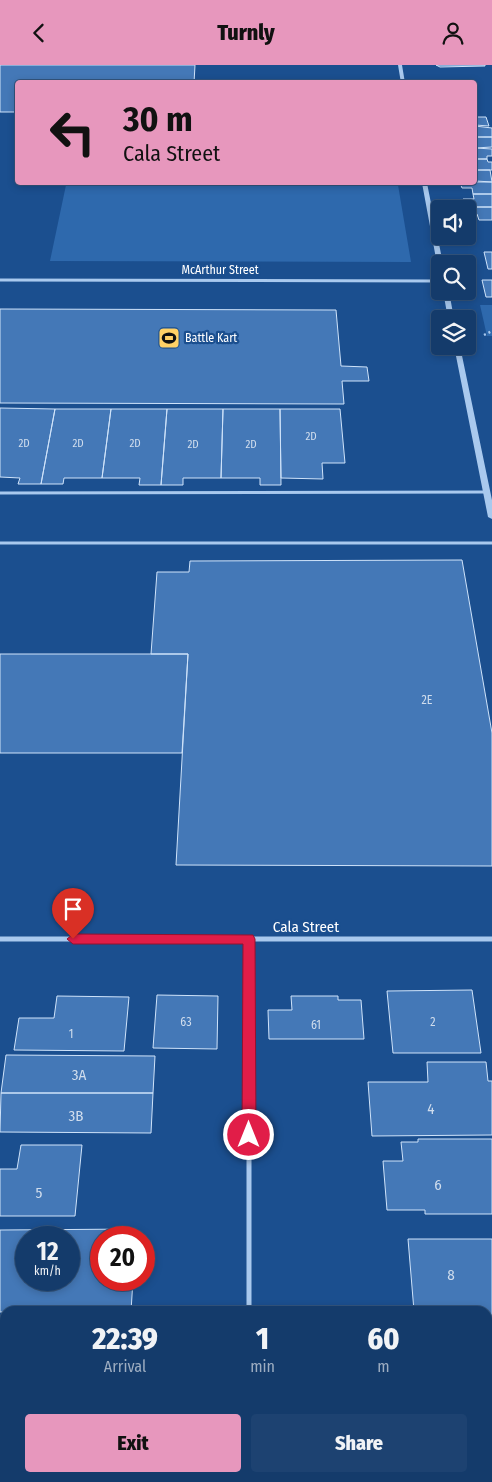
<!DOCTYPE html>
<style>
body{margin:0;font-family:"Fira Sans Condensed",sans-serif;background:#1d4271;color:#f1f3f6;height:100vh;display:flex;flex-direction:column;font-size:19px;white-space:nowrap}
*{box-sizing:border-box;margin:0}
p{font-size:16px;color:#9dadc1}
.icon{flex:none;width:28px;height:28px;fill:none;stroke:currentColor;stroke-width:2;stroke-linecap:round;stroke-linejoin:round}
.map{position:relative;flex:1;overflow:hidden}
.drawer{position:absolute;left:0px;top:1241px;width:492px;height:176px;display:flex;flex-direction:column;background:#143b6b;border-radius:15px 15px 0 0;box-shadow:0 2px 8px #0003,0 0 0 1px #33557e}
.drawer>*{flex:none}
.top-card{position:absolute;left:15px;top:15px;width:462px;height:105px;border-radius:5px;box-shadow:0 2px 8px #0003,0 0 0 1px #33557e;background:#e797bd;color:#111;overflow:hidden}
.controls{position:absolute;left:431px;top:135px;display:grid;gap:10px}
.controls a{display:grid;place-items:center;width:45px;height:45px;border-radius:5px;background:#143b6b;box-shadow:0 2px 8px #0003,0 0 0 1px #33557e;font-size:25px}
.speed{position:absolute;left:15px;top:1161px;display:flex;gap:10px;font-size:25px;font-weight:700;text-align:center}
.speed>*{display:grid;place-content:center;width:65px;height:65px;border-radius:50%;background:#143b6b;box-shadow:0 2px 8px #0003,0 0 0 1px #33557e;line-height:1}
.speed small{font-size:12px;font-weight:400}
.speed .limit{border:8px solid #d22;background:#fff;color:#111}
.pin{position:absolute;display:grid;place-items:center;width:42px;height:42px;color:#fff;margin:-51px -21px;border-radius:50% 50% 50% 0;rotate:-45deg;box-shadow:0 0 5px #0007}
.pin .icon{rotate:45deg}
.me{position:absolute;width:55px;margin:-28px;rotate:0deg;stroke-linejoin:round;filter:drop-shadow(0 0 4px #0008)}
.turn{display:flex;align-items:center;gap:18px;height:105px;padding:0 25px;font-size:22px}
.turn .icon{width:65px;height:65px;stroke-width:2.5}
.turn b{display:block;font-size:35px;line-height:42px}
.eta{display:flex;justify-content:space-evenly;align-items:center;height:85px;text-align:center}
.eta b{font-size:30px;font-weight:800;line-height:35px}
.cta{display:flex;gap:10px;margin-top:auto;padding:10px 25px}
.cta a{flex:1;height:58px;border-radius:5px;background:#e797bd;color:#111;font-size:20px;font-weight:800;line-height:58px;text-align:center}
.cta a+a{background:#1d4271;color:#f1f3f6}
header{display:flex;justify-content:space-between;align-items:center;height:65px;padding:0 25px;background:#e797bd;color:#111;font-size:22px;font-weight:800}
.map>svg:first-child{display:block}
.green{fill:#2e69ad}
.building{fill:#4478b7;stroke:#cfe3fa;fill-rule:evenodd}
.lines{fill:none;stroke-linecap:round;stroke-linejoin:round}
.path{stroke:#a9c9ee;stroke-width:2.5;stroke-dasharray:2 3;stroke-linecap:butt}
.service-far2{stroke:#a9c9ee;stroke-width:3}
.service-far1{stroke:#a9c9ee;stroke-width:4}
.service{stroke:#a9c9ee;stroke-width:5}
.minor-far1{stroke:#a9c9ee;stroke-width:3}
.minor{stroke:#a9c9ee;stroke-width:5}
.tertiary{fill:#a9c9ee;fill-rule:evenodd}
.route{fill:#e11d48;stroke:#92132f}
.labels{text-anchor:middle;stroke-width:4.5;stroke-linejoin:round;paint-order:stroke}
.far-number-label{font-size:11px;fill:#d0dded}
.far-street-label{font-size:12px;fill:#fff;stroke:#1b4f8f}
.far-poi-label{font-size:12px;fill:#fff;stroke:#1b4f8f;text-anchor:start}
.number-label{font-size:12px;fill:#d0dded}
.street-label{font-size:15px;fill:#fff;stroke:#1b4f8f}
.near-number-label{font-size:15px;fill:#d0dded}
</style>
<header><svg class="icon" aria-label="back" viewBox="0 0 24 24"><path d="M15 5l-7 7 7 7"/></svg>Turnly<svg class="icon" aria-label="person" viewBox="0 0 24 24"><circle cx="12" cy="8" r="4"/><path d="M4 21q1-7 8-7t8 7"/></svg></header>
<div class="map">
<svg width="492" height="1417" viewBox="0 0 492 1417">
<rect width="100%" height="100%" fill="#1b4f8f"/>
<path class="green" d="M 66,120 L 398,120 L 411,197 L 50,196 Z
M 480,240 L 492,240 L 492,271 L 487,271 Z"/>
<path class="building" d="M 0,0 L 195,0 L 194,18 L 18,18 L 18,47 L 0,47 Z
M 436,0 L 485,0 L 485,1 L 440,2 Z
M 475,50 L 475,52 L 486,52 L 489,61 L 475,60 Z
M 475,61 L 492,63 L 492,72 L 475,72 Z
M 475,72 L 492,72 L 492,82 L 475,83 Z
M 475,83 L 492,84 L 492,91 L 487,91 L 487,94 L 475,94 Z
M 475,94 L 487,94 L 488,97 L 492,97 L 492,105 L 475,105 Z
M 475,105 L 490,105 L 492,117 L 476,116 L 475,117 Z
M 477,117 L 492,117 L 492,129 L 473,129 L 472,123 L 462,123 L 460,118 Z
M 473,129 L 492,129 L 492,142 L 464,142 L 463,134 L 474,134 Z
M 464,142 L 492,142 L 492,155 L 479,155 L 477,149 L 468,149 L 468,144 Z
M 484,187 L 492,187 L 492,204 L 488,204 Z
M 482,215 L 492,215 L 492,232 L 486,232 Z
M 0,244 L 336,245 L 341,301 L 367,302 L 369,316 L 342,316 L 344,339 L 0,338 Z
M 0,343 L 55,344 L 41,419 L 18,419 L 20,413 L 0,412 Z
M 55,344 L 111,344 L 102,413 L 64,413 L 63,419 L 41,419 Z
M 111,344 L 167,344 L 161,420 L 139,420 L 140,413 L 102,413 Z
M 167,344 L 223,344 L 221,413 L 183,413 L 183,420 L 161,420 Z
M 223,344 L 280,344 L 281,420 L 260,420 L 260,413 L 221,413 Z
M 280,344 L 340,344 L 345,398 L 322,398 L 323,414 L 281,413 Z
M 462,495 L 492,668 L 492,801 L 176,800 L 188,589 L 151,589 L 157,507 L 189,507 L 190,496 Z
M 0,589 L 188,589 L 182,688 L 0,688 Z
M 472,925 L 481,988 L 393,988 L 387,926 Z
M 157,930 L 218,931 L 217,984 L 153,983 Z
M 57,931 L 129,932 L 124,986 L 14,985 L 19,953 L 54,953 Z
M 291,931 L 338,931 L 338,935 L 361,935 L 364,974 L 269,974 L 268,945 L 292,945 Z
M 6,990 L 155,991 L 153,1028 L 1,1028 Z
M 427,997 L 486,997 L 488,1016 L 492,1016 L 492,1070 L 372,1071 L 368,1017 L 428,1017 Z
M 1,1028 L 153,1028 L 151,1068 L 0,1067 Z
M 418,1074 L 492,1074 L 492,1149 L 425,1149 L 425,1145 L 387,1145 L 383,1096 L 403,1096 L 401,1077 L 418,1077 Z
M 21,1080 L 82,1080 L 75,1151 L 0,1151 L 0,1104 L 17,1104 Z
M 136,1164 L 135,1172 L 101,1172 L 101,1215 L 133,1215 L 131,1246 L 0,1247 L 0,1165 ZM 26,1172 L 69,1172 L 69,1215 L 26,1215 Z
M 408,1174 L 492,1174 L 492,1251 L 488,1251 L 488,1246 L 414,1246 Z
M 488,1257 L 492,1257 L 492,1357 L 488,1357 Z
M 0,1264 L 5,1264 L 5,1351 L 0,1351 Z
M 0,1385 L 5,1385 L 5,1412 L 76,1412 L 76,1417 L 0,1417 Z
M 408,1412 L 485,1412 L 485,1417 L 409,1417 Z"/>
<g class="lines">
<path class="path" d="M 484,270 L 492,266"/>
<path class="service-far2" d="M 0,428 L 487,427
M 0,478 L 492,478"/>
<path class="service-far1" d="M 249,874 L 249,914"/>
<path class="service" d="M 249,913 L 249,1246
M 249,1412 L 249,1417"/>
<path class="minor-far1" d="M 0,215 L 440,216"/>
<path class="minor" d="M 0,874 L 492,874"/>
<path class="tertiary" d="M 398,0 L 402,0 L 405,18 L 401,18 Z
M 422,118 L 427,118 L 443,199 L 440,199 L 440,201 L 437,199 Z
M 443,226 L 449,226 L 454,254 L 448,254 Z
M 454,281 L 460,281 L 492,435 L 492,454 L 488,452 Z"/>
</g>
<path class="route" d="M 73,869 L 253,870 L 255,874 L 256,1070 L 254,1075 L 249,1076 L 244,1075 L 242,1070 L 243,879 L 73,879 L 67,874 Z"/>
<defs>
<g id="stadium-square" transform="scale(1.125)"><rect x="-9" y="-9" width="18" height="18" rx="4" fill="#ffd166" stroke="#1b4f8f"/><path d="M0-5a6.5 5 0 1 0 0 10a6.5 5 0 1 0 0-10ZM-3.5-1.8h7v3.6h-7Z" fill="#111"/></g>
</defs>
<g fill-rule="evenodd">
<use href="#stadium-square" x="169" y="273"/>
</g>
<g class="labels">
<g class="far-number-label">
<text x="311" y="375">2D</text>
<text x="24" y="382">2D</text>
<text x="78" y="382">2D</text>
<text x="135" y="382">2D</text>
<text x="193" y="383">2D</text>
<text x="251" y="383">2D</text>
</g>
<g class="far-street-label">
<text x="220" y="209">McArthur Street</text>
</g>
<g class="far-poi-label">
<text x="185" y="277">Battle Kart</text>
</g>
<g class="number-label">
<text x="427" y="639">2E</text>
<text x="186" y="961">63</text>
<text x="433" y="961">2</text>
<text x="316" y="964">61</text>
<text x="71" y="973">1</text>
</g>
<g class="street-label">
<text x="306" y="867">Cala Street</text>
</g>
<g class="near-number-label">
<text x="79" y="1015">3A</text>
<text x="431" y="1049">4</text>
<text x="76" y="1056">3B</text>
<text x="438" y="1125">6</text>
<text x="39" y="1133">5</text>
<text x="451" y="1215">8</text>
</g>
</g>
</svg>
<div class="controls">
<a><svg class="icon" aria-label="sound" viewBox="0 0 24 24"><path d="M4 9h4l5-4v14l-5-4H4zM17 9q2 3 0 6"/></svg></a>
<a><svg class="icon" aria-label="search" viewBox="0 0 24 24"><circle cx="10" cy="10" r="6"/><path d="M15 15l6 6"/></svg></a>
<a><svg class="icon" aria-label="layers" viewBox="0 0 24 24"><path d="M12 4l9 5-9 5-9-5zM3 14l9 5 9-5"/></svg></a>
</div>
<div class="speed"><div>12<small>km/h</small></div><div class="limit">20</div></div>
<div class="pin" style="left:73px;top:874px;background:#d93025"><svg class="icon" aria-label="arrive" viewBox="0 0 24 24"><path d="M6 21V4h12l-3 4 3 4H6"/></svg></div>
<svg class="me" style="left:249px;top:1070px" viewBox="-20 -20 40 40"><circle r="17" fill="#e11d48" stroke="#fff" stroke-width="3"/><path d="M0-11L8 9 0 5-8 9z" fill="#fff"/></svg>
<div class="top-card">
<div class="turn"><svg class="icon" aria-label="left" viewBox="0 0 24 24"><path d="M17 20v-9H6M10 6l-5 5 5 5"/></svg><div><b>30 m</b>Cala Street</div></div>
</div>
<section class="drawer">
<div class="eta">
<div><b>22:39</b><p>Arrival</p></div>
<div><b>1</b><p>min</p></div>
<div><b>60</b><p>m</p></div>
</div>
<div class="cta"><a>Exit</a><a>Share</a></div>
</section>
</div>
